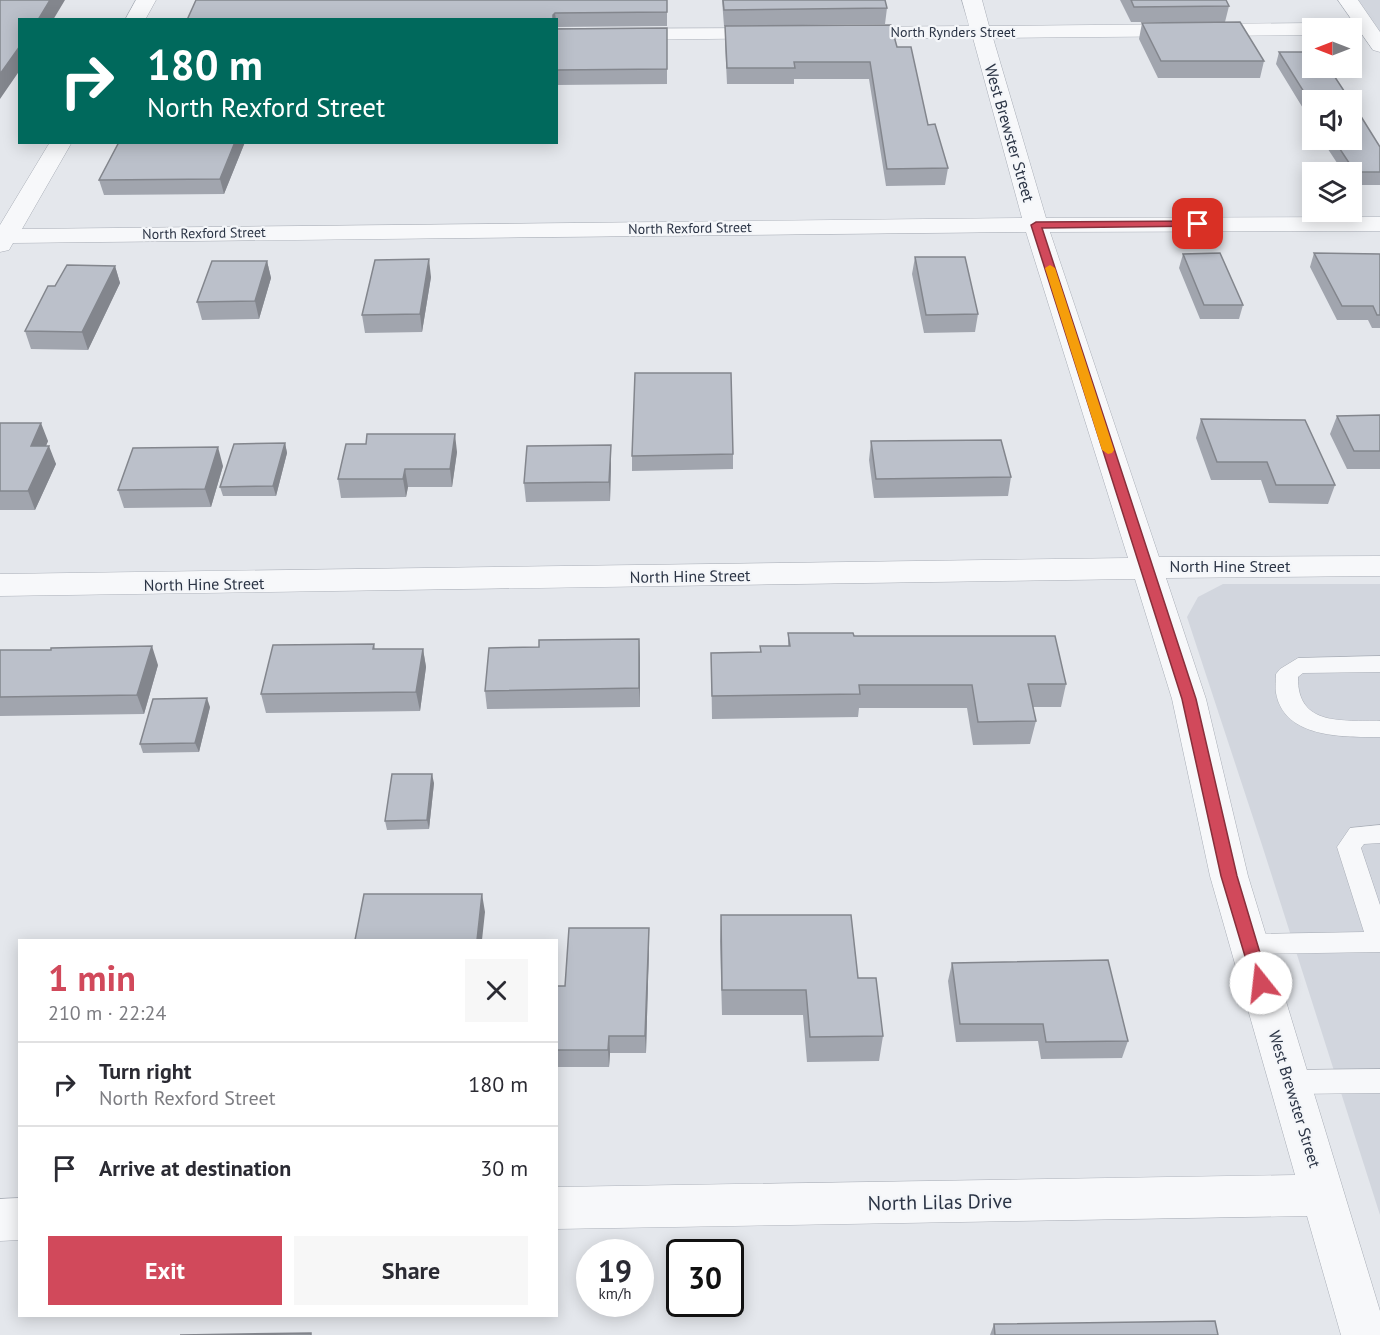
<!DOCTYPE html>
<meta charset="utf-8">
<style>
body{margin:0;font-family:"PT Sans",sans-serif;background:#f7f7f7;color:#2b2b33;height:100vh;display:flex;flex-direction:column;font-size:22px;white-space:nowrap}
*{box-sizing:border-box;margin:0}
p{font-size:20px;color:#7c7c81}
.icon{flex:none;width:33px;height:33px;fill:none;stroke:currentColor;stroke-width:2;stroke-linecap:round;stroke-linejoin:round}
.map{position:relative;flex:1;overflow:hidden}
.side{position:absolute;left:18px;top:939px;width:540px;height:378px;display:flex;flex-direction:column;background:#fff;border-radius:0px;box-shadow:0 3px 15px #0003}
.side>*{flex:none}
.banner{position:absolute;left:18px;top:18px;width:540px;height:126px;border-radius:0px;box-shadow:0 3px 15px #0003;background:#00695c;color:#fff;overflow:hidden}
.needle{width:39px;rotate:270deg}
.controls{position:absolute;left:1302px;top:18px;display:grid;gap:12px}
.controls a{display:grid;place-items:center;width:60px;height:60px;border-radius:0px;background:#fff;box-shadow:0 3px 15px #0003;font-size:30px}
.speed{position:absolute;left:576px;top:1239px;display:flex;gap:12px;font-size:30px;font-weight:700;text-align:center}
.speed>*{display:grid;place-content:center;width:78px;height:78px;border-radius:50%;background:#fff;box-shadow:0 3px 15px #0003;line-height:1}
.speed small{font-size:15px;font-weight:400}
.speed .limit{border:3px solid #111;border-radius:9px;background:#fff;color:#111}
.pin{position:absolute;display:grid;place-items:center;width:51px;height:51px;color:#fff;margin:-26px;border-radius:12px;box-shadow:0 3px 9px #0006}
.me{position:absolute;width:66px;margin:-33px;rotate:344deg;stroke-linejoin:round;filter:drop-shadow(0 0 4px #0008)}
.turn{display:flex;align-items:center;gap:21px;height:126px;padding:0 30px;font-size:27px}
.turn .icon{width:78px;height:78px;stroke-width:2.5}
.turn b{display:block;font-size:42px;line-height:51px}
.round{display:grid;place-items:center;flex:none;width:63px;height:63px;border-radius:0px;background:#f7f7f7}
.head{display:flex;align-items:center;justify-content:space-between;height:102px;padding:0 30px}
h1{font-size:36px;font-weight:600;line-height:45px;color:#d1495b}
.button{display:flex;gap:12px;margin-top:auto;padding:12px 30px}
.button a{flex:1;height:69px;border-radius:0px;background:#d1495b;color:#fff;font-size:24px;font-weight:600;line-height:69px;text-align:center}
.button a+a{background:#f7f7f7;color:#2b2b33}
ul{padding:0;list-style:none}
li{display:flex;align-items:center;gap:18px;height:84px;padding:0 30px;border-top:2px solid #e1e1e2}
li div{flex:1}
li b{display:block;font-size:22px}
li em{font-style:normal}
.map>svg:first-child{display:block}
.built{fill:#d2d6de}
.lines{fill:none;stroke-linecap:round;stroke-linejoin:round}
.lane-casing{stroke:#a9aeb7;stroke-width:1}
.street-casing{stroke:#a9aeb7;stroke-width:1}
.lane{fill:#f7f8fa;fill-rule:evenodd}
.street{fill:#f7f8fa;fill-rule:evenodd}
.wall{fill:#a1a5ae}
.shaded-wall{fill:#83868d}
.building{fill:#bbc0ca;stroke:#83868d;stroke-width:1.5}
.route{fill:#d1495b;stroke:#882f3b;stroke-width:1.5}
.slow{fill:#f59e0b}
.labels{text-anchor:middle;stroke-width:4.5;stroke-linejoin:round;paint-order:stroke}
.far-street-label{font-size:14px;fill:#2b3445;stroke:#f4f6f9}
.street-label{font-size:16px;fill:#2b3445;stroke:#f4f6f9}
.near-street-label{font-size:20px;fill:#2b3445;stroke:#f4f6f9}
</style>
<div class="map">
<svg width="1380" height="1335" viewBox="0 0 1380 1335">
<rect width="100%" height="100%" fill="#e4e7ec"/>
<path class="built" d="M 1356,0 L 1380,0 L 1380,34 Z
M 1223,584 L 1380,584 L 1380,1215 L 1262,845 L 1187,617 L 1198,597 Z"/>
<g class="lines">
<g class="lane-casing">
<path id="lane" d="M 1380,656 L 1380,672 L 1303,673 L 1298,677 C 1297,727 1343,720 1380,721 L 1380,737 C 1345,737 1284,739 1276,693 C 1275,687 1276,680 1276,674 L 1280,669 L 1298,658 Z
M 1380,825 L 1380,843 L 1364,844 L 1361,848 L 1380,905 L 1380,952 L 1249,954 L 1240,951 L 1237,944 L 1240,937 L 1249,934 L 1364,932 L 1337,847 L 1350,828 Z
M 1380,1069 L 1380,1093 L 1291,1094 L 1282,1090 L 1278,1082 L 1282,1074 L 1291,1070 Z"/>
</g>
<g class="street-casing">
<path id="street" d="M 136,0 L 156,0 L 145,20 L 125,20 Z
M 962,0 L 982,0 L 989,26 L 1312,23 L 1319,25 L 1322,28 L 1312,28 L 1312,35 L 993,38 L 1046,218 L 1380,217 L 1380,231 L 1050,232 L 1159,557 L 1380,556 L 1380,576 L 1166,578 L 1206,699 L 1248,876 L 1380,1311 L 1380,1335 L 1341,1335 L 1307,1216 L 556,1229 L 556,1187 L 1295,1175 L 1210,876 L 1172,699 L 1135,579 L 0,596 L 0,574 L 1128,558 L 1026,232 L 13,243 L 9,250 L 0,252 L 0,225 L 50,142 L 72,142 L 22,229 L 1022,218 L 973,38 L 849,39 L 842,37 L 839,33 L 842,29 L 849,27 L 969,26 Z
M 1338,0 L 1358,0 L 1380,32 L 1380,52 L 1373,50 Z
M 771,28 L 778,30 L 781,34 L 778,38 L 556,41 L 556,29 Z
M 20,1198 L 20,1240 L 0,1241 L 0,1199 Z"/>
</g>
<use href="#lane" class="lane"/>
<use href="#street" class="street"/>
</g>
<path class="wall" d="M 667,0 L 667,26 L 556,27 L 556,20 L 187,20 Z
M 722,0 L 885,0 L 887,8 L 885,24 L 724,26 Z
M 1120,0 L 1226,0 L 1229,6 L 1225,22 L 1131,22 Z
M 1142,23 L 1264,61 L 1260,78 L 1158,78 L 1139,39 Z
M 725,26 L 897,47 L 928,125 L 948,168 L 945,185 L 886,186 L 869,79 L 794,79 L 794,84 L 727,84 L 725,42 Z
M 667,28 L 667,84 L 556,85 L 556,29 Z
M 1279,52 L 1312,100 L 1312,123 L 1276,64 Z
M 1322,140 L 1352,140 L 1380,147 L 1380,185 L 1352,185 L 1352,172 L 1343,172 Z
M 119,142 L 245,142 L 224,194 L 104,195 L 99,180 Z
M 1314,253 L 1380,254 L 1380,328 L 1372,328 L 1368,320 L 1337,320 L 1310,267 Z
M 1183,254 L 1243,305 L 1239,319 L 1200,319 L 1179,268 Z
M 915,257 L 978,314 L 975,332 L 924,333 L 912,274 Z
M 267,261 L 271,278 L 259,319 L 202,320 L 197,302 Z
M 115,266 L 120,283 L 88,350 L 31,349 L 25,331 Z
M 431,277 L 422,332 L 365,333 L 362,315 Z
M 1380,415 L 1380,469 L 1347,469 L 1330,434 L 1337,416 Z
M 1201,419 L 1335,485 L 1328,504 L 1269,503 L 1261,480 L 1211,480 L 1196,438 Z
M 0,423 L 48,441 L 46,446 L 56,464 L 35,510 L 0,510 Z
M 871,441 L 1011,477 L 1008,496 L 874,498 L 869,460 Z
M 285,443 L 287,453 L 276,496 L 223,496 L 220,487 Z
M 457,452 L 452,487 L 408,487 L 406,497 L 341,498 L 338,479 Z
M 733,454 L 733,469 L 632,471 L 632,456 Z
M 611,463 L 610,501 L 526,502 L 524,483 Z
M 223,466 L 211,507 L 124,508 L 118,490 Z
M 788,633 L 854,636 L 1066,684 L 1061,707 L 1033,707 L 1036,721 L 1030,744 L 973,745 L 967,708 L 859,708 L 858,717 L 712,719 L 711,653 L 760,652 L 760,646 L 788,646 Z
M 639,639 L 640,707 L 487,709 L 485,691 Z
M 374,644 L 375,649 L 423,649 L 426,667 L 420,711 L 266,713 L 261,694 Z
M 0,650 L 158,665 L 144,714 L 0,716 Z
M 210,707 L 199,752 L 143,753 L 140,744 Z
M 434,783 L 429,829 L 387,830 L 385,821 Z
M 721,915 L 858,978 L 883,1036 L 879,1061 L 807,1062 L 803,1015 L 722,1015 L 720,941 Z
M 649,928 L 649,946 L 646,1053 L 610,1053 L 609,1067 L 556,1067 L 556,986 L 565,986 Z
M 952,963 L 1128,1041 L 1122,1058 L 1041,1059 L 1038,1041 L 956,1042 L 948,981 Z
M 994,1324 L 1218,1335 L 990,1335 Z"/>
<path class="shaded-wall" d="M 50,0 L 65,0 L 53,20 L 38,20 Z
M 555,13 L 556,20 L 553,20 L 553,15 Z
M 20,46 L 20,70 L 0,99 L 0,74 Z
M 235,142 L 245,142 L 224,194 L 220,179 Z
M 429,259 L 431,277 L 422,332 L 420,314 Z
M 267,261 L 271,278 L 259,319 L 255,301 Z
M 115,266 L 120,283 L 88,350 L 82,332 Z
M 41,423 L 48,441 L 38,464 L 31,446 Z
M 455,434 L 457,452 L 452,487 L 450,469 Z
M 285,443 L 287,453 L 276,496 L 273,486 Z
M 611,445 L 611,463 L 610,501 L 609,482 Z
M 49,446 L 56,464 L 35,510 L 28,491 Z
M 218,447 L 223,466 L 211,507 L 205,489 Z
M 405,469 L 408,487 L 406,497 L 403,479 Z
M 639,639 L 640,657 L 640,707 L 639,688 Z
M 152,646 L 158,665 L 144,714 L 137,695 Z
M 423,649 L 426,667 L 420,711 L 416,692 Z
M 207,698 L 210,707 L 199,752 L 195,743 Z
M 432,774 L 434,783 L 429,829 L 427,820 Z
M 482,894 L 485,912 L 482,940 L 477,940 Z
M 649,928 L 649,946 L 646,1053 L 645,1036 Z
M 609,1036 L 610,1053 L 609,1067 L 608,1050 Z"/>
<path class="building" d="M 0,0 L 50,0 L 38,20 L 20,20 L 20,46 L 0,74 Z
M 196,0 L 667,0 L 667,12 L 555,13 L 553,15 L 553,20 L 187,20 Z
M 723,0 L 885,0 L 887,8 L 724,10 Z
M 1131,0 L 1226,0 L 1229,6 L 1134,7 Z
M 1240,22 L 1264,61 L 1161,61 L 1142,23 Z
M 891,25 L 897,47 L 911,47 L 928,125 L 935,124 L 948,168 L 887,169 L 870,62 L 794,62 L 795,68 L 727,68 L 725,26 Z
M 667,28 L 667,69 L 556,70 L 556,29 Z
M 1279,52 L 1312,52 L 1312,68 L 1329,68 L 1350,100 L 1312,100 L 1312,105 Z
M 1352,102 L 1380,147 L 1380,172 L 1355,172 L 1334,140 L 1352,140 Z
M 119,142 L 235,142 L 220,179 L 99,180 Z
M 1220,253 L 1243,305 L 1204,305 L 1183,254 Z
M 1314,253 L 1380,254 L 1380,315 L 1377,315 L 1373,306 L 1342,306 Z
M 915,257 L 965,257 L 978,314 L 926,315 Z
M 429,259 L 420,314 L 362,315 L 375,260 Z
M 212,261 L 267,261 L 255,301 L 197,302 Z
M 67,265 L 115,266 L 82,332 L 25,331 L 48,286 L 55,286 Z
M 635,373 L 731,373 L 733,454 L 632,456 Z
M 1380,415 L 1380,451 L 1354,451 L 1337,416 Z
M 1201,419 L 1305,420 L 1335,485 L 1276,485 L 1267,462 L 1217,462 Z
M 0,423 L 41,423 L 31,446 L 49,446 L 28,491 L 0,491 Z
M 367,434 L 455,434 L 450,469 L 405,469 L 403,479 L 338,479 L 346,444 L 366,444 Z
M 1001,440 L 1011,477 L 876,479 L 871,441 Z
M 285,443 L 273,486 L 220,487 L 234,444 Z
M 611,445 L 609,482 L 524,483 L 527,446 Z
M 218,447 L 205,489 L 118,490 L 133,448 Z
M 788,633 L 853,633 L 854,636 L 1055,636 L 1066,684 L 1028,684 L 1036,721 L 978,722 L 972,685 L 859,685 L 860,694 L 712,696 L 711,653 L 761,652 L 760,646 L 790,646 Z
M 639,639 L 639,688 L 485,691 L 489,648 L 539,647 L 539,640 Z
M 374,644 L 373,649 L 423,649 L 416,692 L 261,694 L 273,645 Z
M 152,646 L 137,695 L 0,697 L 0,650 L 51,650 L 51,648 Z
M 207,698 L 195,743 L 140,744 L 153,699 Z
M 392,774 L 432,774 L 427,820 L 385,821 Z
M 364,894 L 482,894 L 477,940 L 355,940 Z
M 721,915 L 851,915 L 858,978 L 876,978 L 883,1036 L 810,1037 L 806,990 L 722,990 Z
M 569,928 L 649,928 L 645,1036 L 609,1036 L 608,1050 L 556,1050 L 556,986 L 565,986 Z
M 1108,960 L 1128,1041 L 1046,1042 L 1043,1024 L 960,1024 L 952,963 Z
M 1215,1321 L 1218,1335 L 995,1335 L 994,1324 Z
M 311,1333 L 311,1335 L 180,1335 Z"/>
<path class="route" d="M 1198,221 L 1203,224 L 1202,226 L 1042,228 L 1196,699 L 1237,876 L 1269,983 L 1267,988 L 1261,990 L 1255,988 L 1253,983 L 1221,876 L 1182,699 L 1031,225 L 1036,222 Z"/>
<path class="slow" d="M 1050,265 L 1055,268 L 1114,450 L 1112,453 L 1108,454 L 1102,450 L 1045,268 Z"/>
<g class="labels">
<g class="far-street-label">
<text x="953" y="37">North Rynders Street</text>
<text transform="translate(690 228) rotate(-1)" y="5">North Rexford Street</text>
<text transform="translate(204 233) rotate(-1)" y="5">North Rexford Street</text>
</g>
<g class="street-label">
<text transform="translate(1010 133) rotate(74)" y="6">West Brewster Street</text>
<text x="1230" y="572">North Hine Street</text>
<text transform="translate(690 576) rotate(-1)" y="6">North Hine Street</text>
<text transform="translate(204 584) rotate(-1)" y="6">North Hine Street</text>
<text transform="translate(1295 1099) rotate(73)" y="6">West Brewster Street</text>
</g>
<g class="near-street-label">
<text transform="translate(940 1202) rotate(-1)" y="7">North Lilas Drive</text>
</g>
</g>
</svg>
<div class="controls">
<a><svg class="needle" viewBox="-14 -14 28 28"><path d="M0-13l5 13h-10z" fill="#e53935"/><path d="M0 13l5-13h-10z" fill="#7c7c81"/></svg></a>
<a><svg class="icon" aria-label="sound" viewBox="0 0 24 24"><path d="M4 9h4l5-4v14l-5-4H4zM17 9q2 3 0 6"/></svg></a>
<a><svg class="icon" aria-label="layers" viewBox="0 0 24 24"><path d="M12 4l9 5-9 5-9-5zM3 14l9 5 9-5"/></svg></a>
</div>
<div class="speed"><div>19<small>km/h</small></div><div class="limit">30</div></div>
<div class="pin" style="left:1198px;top:224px;background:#d93025"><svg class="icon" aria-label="arrive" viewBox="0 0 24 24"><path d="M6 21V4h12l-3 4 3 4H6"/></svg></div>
<svg class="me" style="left:1261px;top:983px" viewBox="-20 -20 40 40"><circle r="19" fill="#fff"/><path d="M0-13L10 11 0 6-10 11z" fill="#d1495b"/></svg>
<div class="banner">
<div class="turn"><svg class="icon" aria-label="right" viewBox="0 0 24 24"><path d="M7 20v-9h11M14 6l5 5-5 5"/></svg><div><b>180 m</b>North Rexford Street</div></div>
</div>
<section class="side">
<div class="head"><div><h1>1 min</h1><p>210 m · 22:24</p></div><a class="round"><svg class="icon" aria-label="close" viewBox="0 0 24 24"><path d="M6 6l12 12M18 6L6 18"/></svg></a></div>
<ul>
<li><svg class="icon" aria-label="right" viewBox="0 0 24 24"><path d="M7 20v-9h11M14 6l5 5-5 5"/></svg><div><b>Turn right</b><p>North Rexford Street</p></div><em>180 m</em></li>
<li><svg class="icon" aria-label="arrive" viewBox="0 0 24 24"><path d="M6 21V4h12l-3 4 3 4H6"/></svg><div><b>Arrive at destination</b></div><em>30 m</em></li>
</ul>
<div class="button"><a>Exit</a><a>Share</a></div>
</section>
</div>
